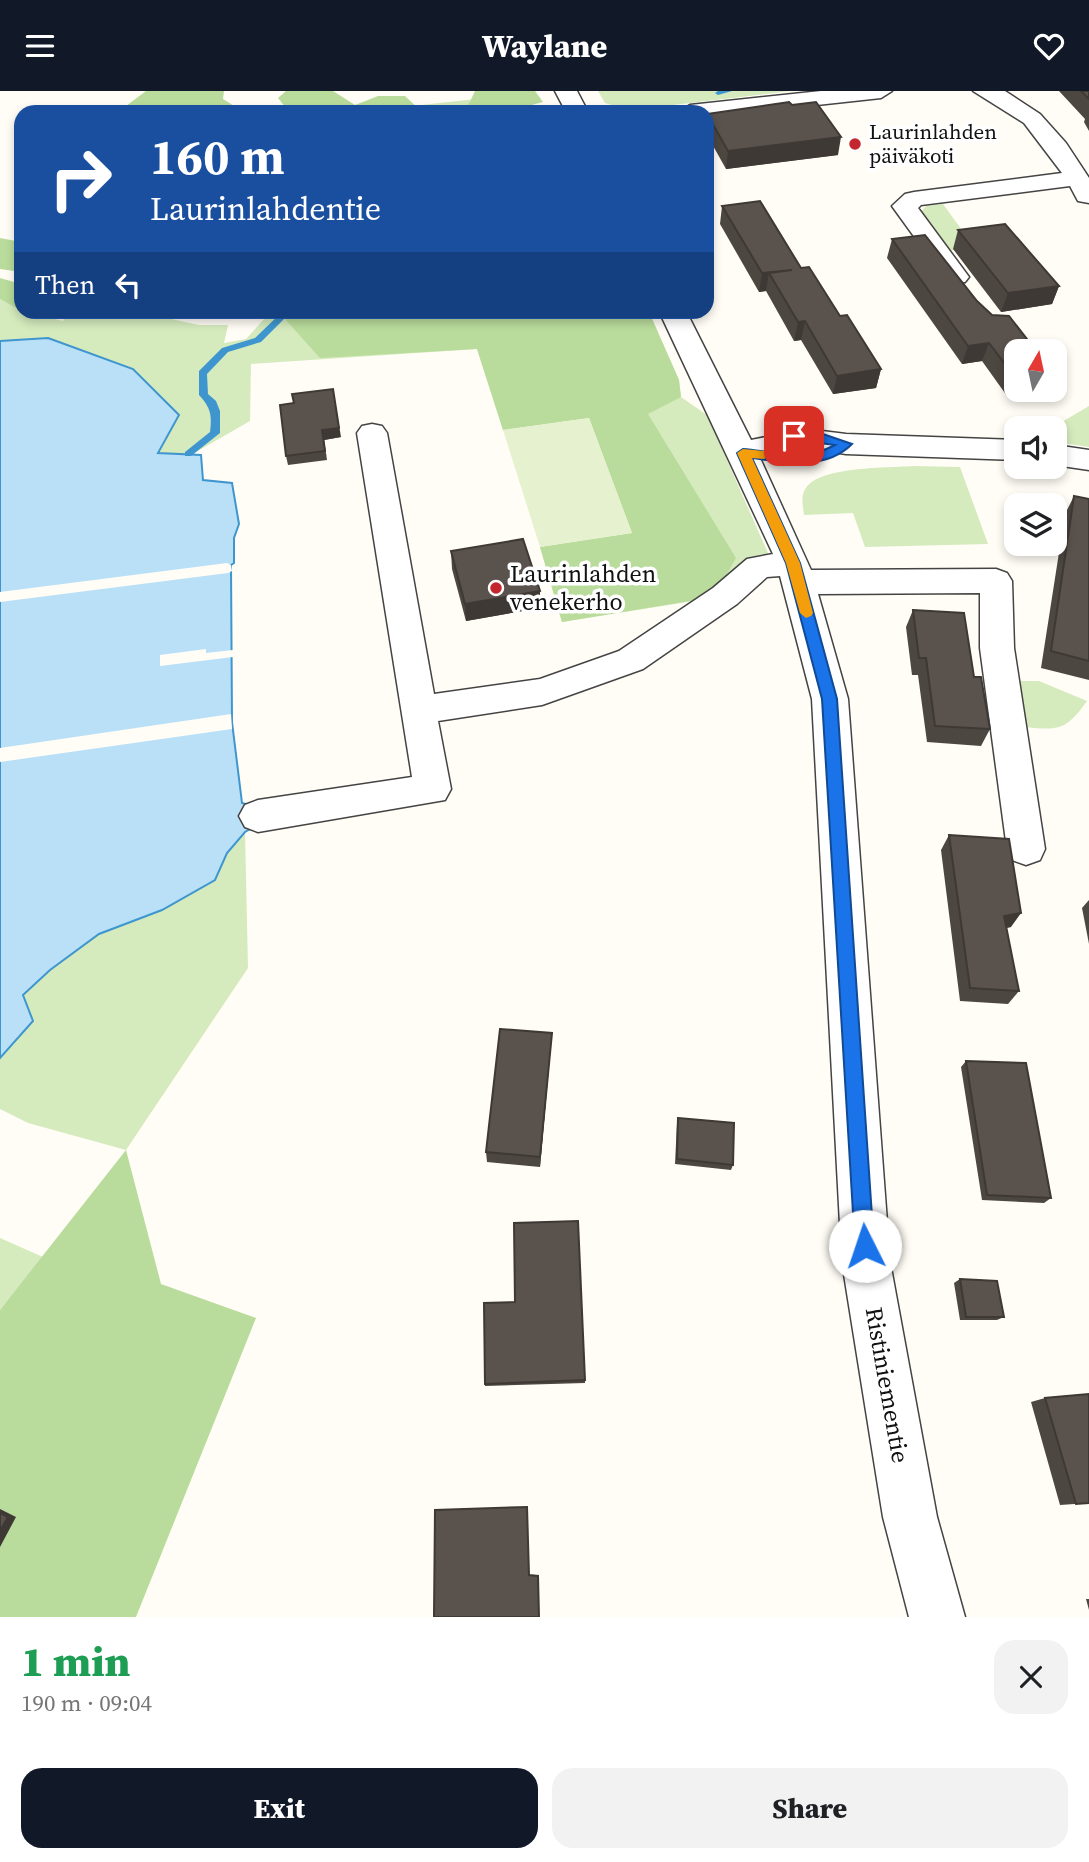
<!DOCTYPE html>
<meta charset="utf-8">
<style>
body{margin:0;font-family:"Source Serif 4",serif;background:#f2f2f2;color:#202124;height:100vh;display:flex;flex-direction:column;font-size:26px;white-space:nowrap}
*{box-sizing:border-box;margin:0}
p{font-size:23px;color:#757577}
.icon{flex:none;width:38px;height:38px;fill:none;stroke:currentColor;stroke-width:2;stroke-linecap:round;stroke-linejoin:round}
.map{position:relative;height:1526px;overflow:hidden}
.details{display:flex;flex-direction:column;background:#fff;flex:1}
.details>*{flex:none}
.top-card{position:absolute;left:14px;top:14px;width:700px;height:214px;border-radius:21px;box-shadow:0 4px 10px #0003;background:#1a4fa0;color:#fff;overflow:hidden}
.needle{width:46px;rotate:9deg}
.tools{position:absolute;left:1004px;top:248px;display:grid;gap:14px}
.tools a{display:grid;place-items:center;width:63px;height:63px;border-radius:14px;background:#fff;box-shadow:0 4px 10px #0003;font-size:35px}
.pin{position:absolute;display:grid;place-items:center;width:60px;height:60px;color:#fff;margin:-30px;border-radius:14px;box-shadow:0 4px 10px #0006}
.me{position:absolute;width:77px;margin:-38px;rotate:356deg;stroke-linejoin:round;filter:drop-shadow(0 0 5px #0008)}
.turn{display:flex;align-items:center;gap:24px;height:147px;padding:0 21px;font-size:32px}
.turn .icon{width:91px;height:91px;stroke-width:2.5}
.turn b{display:block;font-size:49px;line-height:60px}
.then{display:flex;align-items:center;height:66px;padding:0 21px;background:#0003;gap:14px;font-size:26px}
.round{display:grid;place-items:center;flex:none;width:74px;height:74px;border-radius:21px;background:#f2f2f2}
.head{display:flex;align-items:center;justify-content:space-between;height:119px;padding:0 21px}
h1{font-size:42px;font-weight:800;line-height:52px;color:#1e9e55}
.button{display:flex;gap:14px;margin-top:auto;padding:14px 21px}
.button a{flex:1;height:80px;border-radius:21px;background:#111827;color:#fff;font-size:28px;font-weight:800;line-height:80px;text-align:center}
.button a+a{background:#f2f2f2;color:#202124}
header{display:flex;justify-content:space-between;align-items:center;height:91px;padding:0 21px;background:#111827;color:#fff;font-size:32px;font-weight:800}
.map>svg:first-child{display:block}
.green{fill:#d5ebbd}
.forest{fill:#b9dc9c}
.pitch{fill:#e6f2cf}
.water{fill:#b9e0f7;stroke:#3f96cf;stroke-width:2}
.pier{fill:#fffdf5}
.lines{fill:none;stroke-linecap:round;stroke-linejoin:round}
.stream{fill:#3f96cf;fill-rule:evenodd}
.minor-casing{stroke:#444;stroke-width:3}
.minor{fill:#fff;fill-rule:evenodd}
.wall{fill:#4d4742}
.shaded-wall{fill:#3f3936}
.building{fill:#5a524d;stroke:#3f3936;stroke-width:2}
.route{fill:#1a73e8;stroke:#114b97;stroke-width:2}
.slow{fill:#f59e0b}
.poi-dot{fill:#c4262e;stroke:#fff;stroke-width:2.5}
.labels{text-anchor:middle;stroke-width:7;stroke-linejoin:round;paint-order:stroke}
.far-poi-label{font-size:21px;fill:#111;stroke:#fff;text-anchor:start}
.poi-label{font-size:24px;fill:#111;stroke:#fff;text-anchor:start}
.street-label{font-size:24px;fill:#111;stroke:#fff}
</style>
<header><svg class="icon" aria-label="menu" viewBox="0 0 24 24"><path d="M4 6h16M4 12h16M4 18h16"/></svg>Waylane<svg class="icon" aria-label="heart" viewBox="0 0 24 24"><path d="M12 20l-8-8c-3-5 5-10 8-4 3-6 11-1 8 4z"/></svg></header>
<div class="map">
<svg width="1089" height="1526" viewBox="0 0 1089 1526">
<rect width="100%" height="100%" fill="#fffdf5"/>
<path class="green" d="M 598,0 L 791,0 L 630,19 L 605,12 Z
M 521,3 L 533,21 L 337,21 L 333,15 L 355,14 L 367,20 Z
M 943,113 L 975,157 L 944,160 L 920,122 L 926,115 Z
M 0,208 L 21,220 L 63,230 L 71,221 L 134,220 L 199,234 L 228,234 L 224,252 L 246,248 L 265,227 L 249,222 L 210,221 L 649,221 L 679,289 L 681,306 L 707,324 L 768,462 L 725,505 L 562,531 L 540,456 L 632,442 L 589,327 L 503,339 L 477,258 L 251,273 L 250,330 L 184,368 L 0,420 Z
M 1089,315 L 1089,356 L 1055,351 L 1055,338 L 1050,338 Z
M 914,375 L 960,376 L 988,453 L 865,456 L 853,422 L 804,424 C 803,415 800,405 806,397 C 820,375 889,377 914,375 Z
M 1019,590 L 1039,590 L 1087,610 C 1067,638 1060,640 1026,636 Z
M 245,741 L 248,877 L 126,1059 L 28,1032 L 0,1018 L 0,776 Z
M 0,1147 L 43,1166 L 0,1219 Z"/>
<path class="forest" d="M 146,0 L 224,0 L 223,8 L 239,18 L 227,21 L 118,21 Z
M 286,0 L 333,0 L 355,14 L 378,5 L 405,5 L 422,21 L 369,21 L 355,14 L 333,15 L 337,21 L 282,21 L 286,17 L 278,7 Z
M 475,0 L 535,0 L 543,11 L 505,21 L 465,21 Z
M 0,147 L 21,151 L 21,181 L 0,178 Z
M 0,187 L 21,193 L 21,220 L 0,208 Z
M 293,220 L 649,221 L 679,289 L 681,306 L 648,323 L 736,467 L 714,506 L 562,531 L 540,456 L 632,442 L 589,327 L 503,339 L 477,258 L 320,267 L 285,228 Z
M 126,1059 L 161,1193 L 256,1227 L 136,1526 L 0,1526 L 0,1219 Z"/>
<path class="pitch" d="M 589,327 L 632,442 L 540,456 L 503,339 Z"/>
<path class="water" d="M 48,247 L 133,278 L 179,324 L 158,362 L 201,364 L 203,389 L 232,392 L 239,433 L 234,447 L 234,472 L 231,474 L 232,631 L 242,712 L 257,716 L 259,733 L 245,741 L 227,762 L 215,789 L 162,819 L 99,843 L 50,879 L 23,904 L 33,930 L 0,967 L 0,250 Z"/>
<path class="pier" d="M 227,472 L 231,474 L 232,480 L 228,482 L 0,511 L 0,501 Z
M 206,558 L 206,562 L 233,559 L 233,566 L 160,575 L 160,564 Z
M 231,623 L 232,638 L 0,671 L 0,657 Z"/>
<g class="lines">
<path class="stream" d="M 732,0 L 718,4 L 715,2 L 718,0 Z
M 282,221 L 289,223 L 261,251 L 228,261 L 207,283 L 208,303 L 216,310 L 220,320 L 220,342 L 191,365 L 185,365 L 185,361 L 210,341 C 212,324 211,317 199,304 L 199,280 L 222,257 L 255,247 Z"/>
<g class="minor-casing">
<path id="minor" d="M 555,0 L 577,0 L 588,21 L 566,21 Z
M 821,0 L 892,0 L 881,7 L 707,26 L 707,21 L 679,21 L 690,14 Z
M 973,0 L 1005,0 L 1040,23 L 1066,52 L 1089,87 L 1089,112 L 1078,110 L 1070,95 L 921,114 L 918,117 L 969,186 L 965,191 L 947,191 L 892,115 L 905,103 L 914,101 L 1062,82 L 1024,32 Z
M 659,220 L 686,220 L 751,349 L 806,338 L 846,343 L 1017,349 L 1017,369 L 846,363 L 806,357 L 760,367 L 811,479 L 996,478 L 1007,482 L 1012,490 L 1014,557 L 1045,758 L 1040,769 L 1026,774 L 1012,769 L 1007,758 L 980,557 L 980,502 L 818,503 L 848,608 L 890,1171 L 937,1426 L 965,1526 L 909,1526 L 883,1426 L 842,1171 L 812,608 L 780,485 L 767,486 L 737,513 L 643,578 L 542,614 L 438,630 L 451,698 L 445,709 L 258,741 L 245,736 L 239,725 L 245,714 L 258,709 L 412,686 L 357,342 L 362,335 L 372,333 L 382,335 L 387,342 L 434,603 L 540,588 L 619,560 L 713,497 L 747,468 L 773,463 Z
M 1055,354 L 1089,359 L 1089,379 L 1055,374 Z"/>
</g>
<use href="#minor" class="minor"/>
</g>
<path class="wall" d="M 1059,0 L 1089,0 L 1089,40 L 1084,31 L 1085,28 Z
M 707,23 L 838,64 L 726,78 L 707,44 Z
M 722,115 L 801,177 L 881,278 L 876,297 L 833,303 L 801,249 L 794,250 L 766,200 L 759,201 L 720,133 Z
M 958,139 L 1059,195 L 1052,213 L 1001,221 L 953,158 Z
M 892,148 L 977,210 L 992,224 L 1009,225 L 1017,299 L 1042,299 L 1007,305 L 982,270 L 962,273 L 887,167 Z
M 280,314 L 341,346 L 324,349 L 327,369 L 288,374 L 286,365 Z
M 1074,405 L 1089,408 L 1089,589 L 1041,577 L 1065,423 Z
M 451,460 L 540,500 L 540,517 L 466,530 L 452,478 Z
M 913,519 L 974,586 L 990,638 L 981,655 L 927,651 L 918,584 L 912,584 L 906,536 Z
M 949,744 L 1011,836 L 1006,837 L 1019,900 L 1008,913 L 960,910 L 941,759 Z
M 1089,809 L 1089,853 L 1082,817 Z
M 552,942 L 540,1076 L 487,1071 L 486,1061 Z
M 966,970 L 1051,1107 L 1044,1112 L 982,1109 L 961,976 Z
M 678,1027 L 733,1074 L 731,1079 L 675,1073 L 677,1032 Z
M 960,1188 L 1004,1226 L 997,1229 L 960,1229 L 954,1192 Z
M 585,1289 L 585,1292 L 485,1295 L 485,1293 Z
M 1045,1307 L 1089,1412 L 1060,1414 L 1031,1311 Z
M 1086,1508 L 1089,1508 L 1089,1519 Z"/>
<path class="shaded-wall" d="M 841,46 L 838,64 L 726,78 L 728,60 Z
M 792,179 L 769,182 L 766,200 L 759,201 L 762,182 Z
M 1059,195 L 1052,213 L 1001,221 L 1008,202 Z
M 805,230 L 801,249 L 794,250 L 798,231 Z
M 989,252 L 982,270 L 962,273 L 968,255 Z
M 881,278 L 876,297 L 833,303 L 837,285 Z
M 1015,286 L 1017,286 L 1017,299 L 1042,299 L 1007,305 Z
M 333,298 L 341,346 L 324,349 L 327,369 L 322,339 Z
M 540,500 L 540,517 L 466,530 L 465,513 Z
M 1021,822 L 1011,836 L 994,839 L 1004,825 Z
M 552,942 L 551,954 L 540,1076 L 540,1066 Z
M 0,1418 L 16,1426 L 0,1456 Z"/>
<path class="building" d="M 1081,0 L 1089,0 L 1089,8 Z
M 789,11 L 792,14 L 816,11 L 841,46 L 728,60 L 707,23 Z
M 760,110 L 801,177 L 809,176 L 840,225 L 847,224 L 881,278 L 837,285 L 805,230 L 798,231 L 769,182 L 792,179 L 762,182 L 722,115 Z
M 1005,133 L 1059,195 L 1008,202 L 958,139 Z
M 925,144 L 977,210 L 992,224 L 1009,225 L 1037,261 L 1017,261 L 1017,286 L 1015,286 L 989,252 L 968,255 L 892,148 Z
M 333,298 L 339,337 L 322,339 L 325,360 L 286,365 L 280,314 L 294,312 L 292,303 Z
M 1074,405 L 1089,408 L 1089,570 L 1051,560 Z
M 523,448 L 540,500 L 465,513 L 451,460 Z
M 913,519 L 964,522 L 974,586 L 981,586 L 990,638 L 935,635 L 926,567 L 919,567 Z
M 949,744 L 1009,748 L 1021,822 L 1004,825 L 1019,900 L 970,897 Z
M 500,938 L 552,942 L 540,1066 L 486,1061 Z
M 966,970 L 1026,972 L 1051,1107 L 987,1104 Z
M 678,1027 L 734,1032 L 733,1074 L 677,1068 Z
M 578,1130 L 585,1289 L 485,1293 L 484,1212 L 515,1211 L 514,1132 Z
M 960,1188 L 997,1190 L 1004,1226 L 966,1226 Z
M 1089,1303 L 1089,1412 L 1076,1413 L 1045,1307 Z
M 527,1416 L 529,1484 L 538,1485 L 539,1526 L 434,1526 L 435,1419 Z
M 0,1422 L 8,1426 L 0,1440 Z"/>
<path class="route" d="M 794,341 L 820,342 L 852,353 C 825,380 785,371 752,367 L 800,472 L 837,608 L 874,1155 L 872,1162 L 865,1165 L 858,1162 L 855,1155 L 822,608 L 786,472 L 737,362 L 743,358 C 775,361 806,370 835,354 L 790,348 L 790,343 Z"/>
<path class="slow" d="M 743,358 L 764,360 L 770,364 L 764,368 L 752,367 L 800,472 L 813,522 L 811,525 L 806,527 L 800,522 L 786,472 L 737,362 Z"/>
<g class="poi-dot">
<circle cx="855" cy="53" r="7"/>
<circle cx="496" cy="497" r="7"/>
</g>
<g class="labels">
<g class="far-poi-label">
<text x="869" y="48">Laurinlahden<tspan x="869" dy="24">päiväkoti</tspan></text>
</g>
<g class="poi-label">
<text x="510" y="491">Laurinlahden<tspan x="510" dy="28">venekerho</tspan></text>
</g>
<g class="street-label">
<text transform="translate(887 1294) rotate(80)" y="8">Ristiniementie</text>
</g>
</g>
</svg>
<div class="tools">
<a><svg class="needle" viewBox="-14 -14 28 28"><path d="M0-13l5 13h-10z" fill="#e53935"/><path d="M0 13l5-13h-10z" fill="#757577"/></svg></a>
<a><svg class="icon" aria-label="sound" viewBox="0 0 24 24"><path d="M4 9h4l5-4v14l-5-4H4zM17 9q2 3 0 6"/></svg></a>
<a><svg class="icon" aria-label="layers" viewBox="0 0 24 24"><path d="M12 4l9 5-9 5-9-5zM3 14l9 5 9-5"/></svg></a>
</div>
<div class="pin" style="left:794px;top:345px;background:#d93025"><svg class="icon" aria-label="arrive" viewBox="0 0 24 24"><path d="M6 21V4h12l-3 4 3 4H6"/></svg></div>
<svg class="me" style="left:865px;top:1155px" viewBox="-20 -20 40 40"><circle r="19" fill="#fff"/><path d="M0-13L10 11 0 6-10 11z" fill="#1a73e8"/></svg>
<div class="top-card">
<div class="turn"><svg class="icon" aria-label="right" viewBox="0 0 24 24"><path d="M7 20v-9h11M14 6l5 5-5 5"/></svg><div><b>160 m</b>Laurinlahdentie</div></div>
<div class="then">Then<svg class="icon" aria-label="left" viewBox="0 0 24 24"><path d="M17 20v-9H6M10 6l-5 5 5 5"/></svg></div>
</div>
</div>
<section class="details">
<div class="head"><div><h1>1 min</h1><p>190 m · 09:04</p></div><a class="round"><svg class="icon" aria-label="close" viewBox="0 0 24 24"><path d="M6 6l12 12M18 6L6 18"/></svg></a></div>
<div class="button"><a>Exit</a><a>Share</a></div>
</section>
